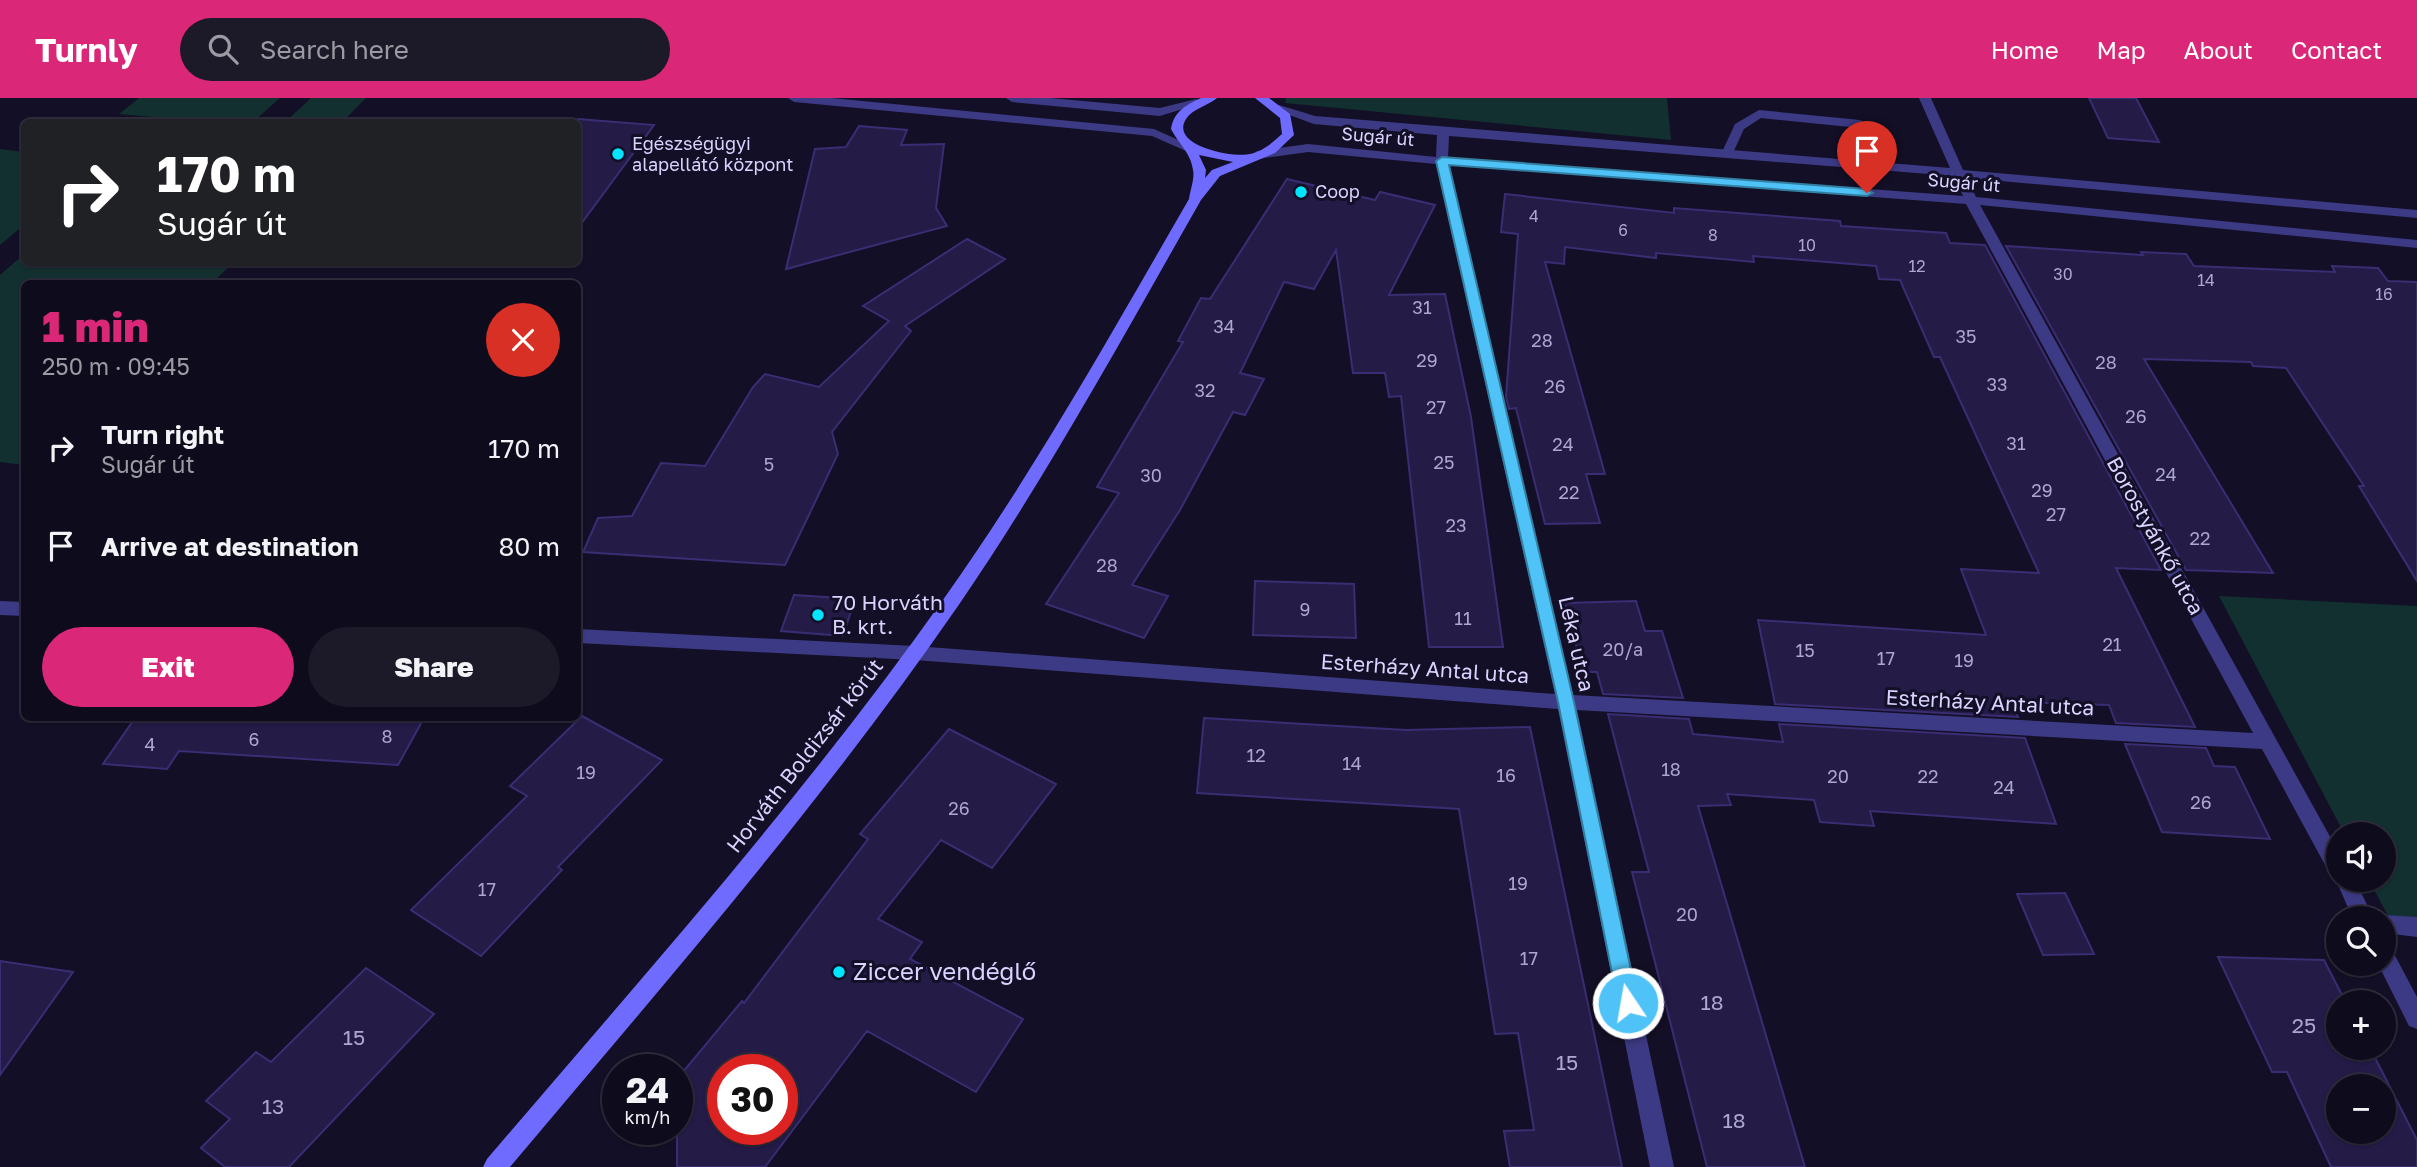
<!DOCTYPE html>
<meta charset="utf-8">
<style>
body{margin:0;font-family:"Golos Text",sans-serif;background:#1c1929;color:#f1f3f6;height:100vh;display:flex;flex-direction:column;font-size:26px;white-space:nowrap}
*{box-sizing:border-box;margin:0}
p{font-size:23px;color:#9b9ba3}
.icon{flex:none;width:38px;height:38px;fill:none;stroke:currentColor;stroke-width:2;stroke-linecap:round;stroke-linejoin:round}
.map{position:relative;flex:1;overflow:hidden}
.side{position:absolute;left:21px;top:182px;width:560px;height:441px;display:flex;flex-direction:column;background:#0e0b1c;border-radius:10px;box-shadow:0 2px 5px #0004,0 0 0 2px #2e2b3b}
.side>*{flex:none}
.top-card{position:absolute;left:21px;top:21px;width:560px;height:147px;border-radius:10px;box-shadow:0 2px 5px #0004,0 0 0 2px #2e2b3b;background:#202124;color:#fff;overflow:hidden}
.controls{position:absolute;left:2326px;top:724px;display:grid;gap:14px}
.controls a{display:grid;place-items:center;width:70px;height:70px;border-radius:50%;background:#0e0b1c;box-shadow:0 2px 5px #0004,0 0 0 2px #2e2b3b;font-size:35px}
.speed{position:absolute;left:602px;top:956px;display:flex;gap:14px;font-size:35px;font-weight:700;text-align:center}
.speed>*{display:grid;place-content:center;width:91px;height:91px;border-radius:50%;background:#0e0b1c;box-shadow:0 2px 5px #0004,0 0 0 2px #2e2b3b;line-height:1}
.speed small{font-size:18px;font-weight:400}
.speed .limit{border:10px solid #d22;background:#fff;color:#111}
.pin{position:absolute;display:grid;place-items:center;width:60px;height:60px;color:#fff;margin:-72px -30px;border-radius:50% 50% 50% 0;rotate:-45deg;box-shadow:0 0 7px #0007}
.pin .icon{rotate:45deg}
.me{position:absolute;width:77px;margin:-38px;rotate:348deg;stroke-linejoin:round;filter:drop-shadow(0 0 5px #0008)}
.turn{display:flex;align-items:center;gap:24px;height:147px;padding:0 21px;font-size:32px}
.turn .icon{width:91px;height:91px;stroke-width:2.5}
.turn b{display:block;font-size:49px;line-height:60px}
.round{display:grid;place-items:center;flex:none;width:74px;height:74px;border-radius:37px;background:#1c1929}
.headline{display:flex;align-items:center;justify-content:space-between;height:119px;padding:0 21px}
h1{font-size:42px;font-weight:800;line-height:52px;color:#db2777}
.cta{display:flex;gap:14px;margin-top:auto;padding:14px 21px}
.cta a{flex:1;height:80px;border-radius:42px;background:#db2777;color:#fff;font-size:28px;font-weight:800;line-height:80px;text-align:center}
.cta a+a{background:#1c1929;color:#f1f3f6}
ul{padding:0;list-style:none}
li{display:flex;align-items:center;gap:21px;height:98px;padding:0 21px}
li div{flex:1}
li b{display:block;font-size:26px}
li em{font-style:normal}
header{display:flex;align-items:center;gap:42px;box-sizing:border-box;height:98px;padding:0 35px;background:#db2777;color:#fff}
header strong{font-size:33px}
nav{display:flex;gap:38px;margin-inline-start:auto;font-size:24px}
.search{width:490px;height:63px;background:#1c1929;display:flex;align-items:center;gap:18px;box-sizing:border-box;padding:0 24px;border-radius:38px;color:#9b9ba3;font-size:26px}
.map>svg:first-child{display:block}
.green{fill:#12302f}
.building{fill:#241b47;stroke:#3b2d73;stroke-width:2;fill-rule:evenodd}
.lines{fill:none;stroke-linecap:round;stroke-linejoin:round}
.lane{fill:#3d3a85;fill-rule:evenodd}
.street{fill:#3d3a85;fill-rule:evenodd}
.secondary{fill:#6f6bff;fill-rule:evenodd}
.route{fill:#4fc3f7;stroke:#337fa1;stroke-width:2}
.poi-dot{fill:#00e5ff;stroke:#130f26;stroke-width:2.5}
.labels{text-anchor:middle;stroke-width:6;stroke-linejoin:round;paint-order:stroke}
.far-number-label{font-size:16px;fill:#aca6d1}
.far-street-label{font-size:18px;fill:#d9d4ff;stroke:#130f26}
.far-poi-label{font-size:18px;fill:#d9d4ff;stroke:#130f26;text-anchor:start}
.number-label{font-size:18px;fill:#aca6d1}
.street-label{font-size:21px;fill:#d9d4ff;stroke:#130f26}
.poi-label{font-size:21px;fill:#d9d4ff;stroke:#130f26;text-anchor:start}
.near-number-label{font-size:21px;fill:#aca6d1}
.near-poi-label{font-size:24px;fill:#d9d4ff;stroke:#130f26;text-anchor:start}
</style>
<header>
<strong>Turnly</strong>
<div class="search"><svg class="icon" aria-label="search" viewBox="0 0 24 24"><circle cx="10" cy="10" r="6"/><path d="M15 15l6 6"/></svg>Search here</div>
<nav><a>Home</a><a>Map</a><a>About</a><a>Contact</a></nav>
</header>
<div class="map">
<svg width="2417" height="1069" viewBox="0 0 2417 1069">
<rect width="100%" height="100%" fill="#130f26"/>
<path class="green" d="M 139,0 L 280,0 L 253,24 L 209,24 L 119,16 Z
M 311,0 L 366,0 L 342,24 L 285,24 Z
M 1286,0 L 1667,0 L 1671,42 L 1285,5 Z
M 0,51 L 24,54 L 24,127 L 0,147 Z
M 24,156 L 24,164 L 233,165 L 212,185 L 24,186 L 24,367 L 0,364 L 0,177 Z
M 2219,498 L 2417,508 L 2417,820 L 2388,818 L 2369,782 L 2384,782 L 2384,737 L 2345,737 Z"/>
<path class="building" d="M 2089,0 L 2136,0 L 2159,44 L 2108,40 Z
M 578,21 L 654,27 L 578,130 Z
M 859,28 L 907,32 L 901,47 L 944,46 L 936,110 L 947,128 L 786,171 L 815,51 L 846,49 Z
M 1287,81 L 1375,102 L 1380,94 L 1435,107 L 1389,197 L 1445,196 L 1471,319 L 1503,549 L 1429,549 L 1401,298 L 1389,299 L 1385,275 L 1353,275 L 1336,152 L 1314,191 L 1284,184 L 1240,275 L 1264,281 L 1245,317 L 1233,314 L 1180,412 L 1132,487 L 1168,498 L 1144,540 L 1046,506 L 1119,395 L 1097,389 L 1183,244 L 1178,243 L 1201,200 L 1210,201 Z
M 1505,96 L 1674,115 L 1674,110 L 1840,123 L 1841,128 L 1946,135 L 1950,145 L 1985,147 L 2161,472 L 2116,470 L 2195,629 L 2116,625 L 2109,607 L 2012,604 L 2018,619 L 1775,606 L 1758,522 L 1986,537 L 1961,471 L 2039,475 L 1940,259 L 1934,259 L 1900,182 L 1879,181 L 1876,168 L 1753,158 L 1754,164 L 1656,155 L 1656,160 L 1565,149 L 1564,166 L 1545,164 L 1605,376 L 1586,376 L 1600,425 L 1545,426 L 1516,310 L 1509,311 L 1506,299 L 1518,136 L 1501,134 Z
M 967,141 L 1005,161 L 905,228 L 911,233 L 832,334 L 838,356 L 785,467 L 583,454 L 598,420 L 632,418 L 661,365 L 705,368 L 753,289 L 765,276 L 819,289 L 889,223 L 863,208 Z
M 2006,148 L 2143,157 L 2141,154 L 2186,156 L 2194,168 L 2335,174 L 2332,168 L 2378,170 L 2388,183 L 2417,184 L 2417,483 L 2359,388 L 2364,388 L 2286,270 L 2253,268 L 2251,264 L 2144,261 L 2273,475 L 2186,472 Z
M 1255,483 L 1354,486 L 1356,540 L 1253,537 Z
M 794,497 L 855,501 L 843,538 L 781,533 Z
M 1636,503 L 1645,533 L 1662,533 L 1683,600 L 1603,596 L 1597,574 L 1583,574 L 1565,505 Z
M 1608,616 L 1689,621 L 1693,636 L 1783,644 L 1779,626 L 2025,640 L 2056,726 L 1870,713 L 1874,728 L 1820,724 L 1814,702 L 1727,696 L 1731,707 L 1698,708 L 1805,1069 L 1707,1069 L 1632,774 L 1649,774 Z
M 582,618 L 662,662 L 558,769 L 562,772 L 481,858 L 411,812 L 527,698 L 510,688 Z
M 135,620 L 424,620 L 398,667 L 179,653 L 167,671 L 103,666 Z
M 1204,620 L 1406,632 L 1530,629 L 1622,1069 L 1510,1069 L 1504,1033 L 1534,1032 L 1518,935 L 1495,936 L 1459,711 L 1197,695 Z
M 949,631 L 1056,686 L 992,770 L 941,742 L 878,821 L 922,844 L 910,861 L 1023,921 L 976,994 L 867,933 L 765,1069 L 677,1069 L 677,981 L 742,903 L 744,905 L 868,741 L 860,736 ZM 723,971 L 782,971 L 782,1031 L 723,1031 Z
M 2125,646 L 2206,650 L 2214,668 L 2235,669 L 2270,741 L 2162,734 Z
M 2065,795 L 2094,856 L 2043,857 L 2017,796 Z
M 2218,859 L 2324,862 L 2346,905 L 2338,905 L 2338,950 L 2370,950 L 2417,1042 L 2417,1069 L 2331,1069 L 2287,974 L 2272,974 ZM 2338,989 L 2384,989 L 2384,1034 L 2338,1034 Z
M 0,863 L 73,874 L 0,977 Z
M 366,870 L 434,916 L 289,1069 L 225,1069 L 201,1050 L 230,1021 L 206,1003 L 256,954 L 271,964 Z"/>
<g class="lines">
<path class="lane" d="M 1759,12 L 1860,22 L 1866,26 L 1860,30 L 1761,20 L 1744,31 L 1731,59 L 1723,59 L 1721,56 L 1735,26 Z"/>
<path class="street" d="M 788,0 L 831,0 L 1154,31 L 1196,50 L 1194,53 L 1186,53 L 1152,38 L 794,4 Z
M 1006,0 L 1050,0 L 1160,10 L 1196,1 L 1202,5 L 1160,18 L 1012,4 Z
M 1919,0 L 1931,0 L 1963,72 L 2417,112 L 2417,120 L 1967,80 L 1976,99 L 2417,142 L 2417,150 L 1980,107 L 2338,753 L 2338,782 L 2355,782 L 2374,821 L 2353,821 L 2335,780 L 2331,778 L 2262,651 L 1577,612 L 1674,1069 L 1650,1069 L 1558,611 L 915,562 L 578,545 L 578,531 L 915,548 L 1555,596 L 1436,66 L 1308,54 L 1257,61 L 1251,57 L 1257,53 L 1308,46 L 1436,59 L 1437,37 L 1314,26 L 1273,11 L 1279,7 L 1315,18 L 1950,70 ZM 1449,38 L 1954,78 L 1963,98 L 1448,60 ZM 1449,67 L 1966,106 L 2253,635 L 1573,597 Z
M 0,503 L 24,504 L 24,518 L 0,517 Z
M 2384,817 L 2417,819 L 2417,839 L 2384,835 L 2384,821 L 2376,821 Z
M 2384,847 L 2391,850 L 2417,899 L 2417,931 L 2409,928 L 2378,866 L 2384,866 Z"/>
<path class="secondary" d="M 1201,0 L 1217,0 C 1208,8 1193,10 1186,21 C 1169,48 1234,60 1250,56 C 1263,53 1272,45 1282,36 L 1280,20 L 1255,0 L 1269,0 L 1290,16 L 1294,37 L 1275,55 L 1220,78 L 1201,102 C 1123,239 1047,378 958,508 C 822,705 664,886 510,1069 L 483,1069 L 487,1061 C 644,877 805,697 945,499 C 1035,372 1111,236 1189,101 C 1190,93 1195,80 1193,72 C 1191,55 1178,45 1171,31 C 1174,13 1186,7 1201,0 ZM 1199,57 L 1233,64 L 1212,72 L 1205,80 L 1206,72 Z"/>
</g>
<path class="route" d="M 1442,59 L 1867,91 L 1873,95 L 1867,98 L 1449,67 L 1574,604 L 1638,905 L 1635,912 L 1628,914 L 1621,912 L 1618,905 L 1558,604 L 1436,63 Z"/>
<g class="poi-dot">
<circle cx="618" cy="56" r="7"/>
<circle cx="1301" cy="94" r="7"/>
<circle cx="818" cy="517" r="7"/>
<circle cx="839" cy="874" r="7"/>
</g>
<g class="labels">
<g class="far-number-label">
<text x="1534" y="124">4</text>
<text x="1623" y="138">6</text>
<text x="1713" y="143">8</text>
<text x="1807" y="153">10</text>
<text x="1917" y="174">12</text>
<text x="2063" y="182">30</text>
<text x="2206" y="188">14</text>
<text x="2384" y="202">16</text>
</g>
<g class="far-street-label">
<text transform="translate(1378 39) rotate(5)" y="6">Sugár út</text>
<text transform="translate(1964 85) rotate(5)" y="6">Sugár út</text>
</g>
<g class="far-poi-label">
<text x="632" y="52">Egészségügyi<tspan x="632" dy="21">alapellátó központ</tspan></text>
<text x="1315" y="100">Coop</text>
</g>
<g class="number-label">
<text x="1422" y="216">31</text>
<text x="1224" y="235">34</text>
<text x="1966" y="245">35</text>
<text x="1542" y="249">28</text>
<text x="1427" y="269">29</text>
<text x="2106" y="271">28</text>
<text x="1997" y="293">33</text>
<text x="1555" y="295">26</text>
<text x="1205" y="299">32</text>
<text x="1436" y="316">27</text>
<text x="2136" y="325">26</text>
<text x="2016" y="352">31</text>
<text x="1563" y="353">24</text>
<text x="1444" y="371">25</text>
<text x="769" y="373">5</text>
<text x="2166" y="383">24</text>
<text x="1151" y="384">30</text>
<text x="2042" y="399">29</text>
<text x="1569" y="401">22</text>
<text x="2056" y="423">27</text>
<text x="1456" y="434">23</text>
<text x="2200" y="447">22</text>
<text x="1107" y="474">28</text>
<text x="1305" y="518">9</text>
<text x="1463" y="527">11</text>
<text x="2112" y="553">21</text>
<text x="1623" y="558">20/a</text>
<text x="1805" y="559">15</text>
<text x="1886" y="567">17</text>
<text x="1964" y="569">19</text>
<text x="387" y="645">8</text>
<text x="254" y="648">6</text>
<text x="150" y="653">4</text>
<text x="1256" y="664">12</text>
<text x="1352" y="672">14</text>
<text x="1671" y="678">18</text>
<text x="586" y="681">19</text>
<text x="1506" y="684">16</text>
<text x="1838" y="685">20</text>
<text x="1928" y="685">22</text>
<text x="2004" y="696">24</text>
<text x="2201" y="711">26</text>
<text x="959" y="717">26</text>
<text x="1518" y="792">19</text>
<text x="487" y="798">17</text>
<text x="1687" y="823">20</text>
<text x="1529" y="867">17</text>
</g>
<g class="street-label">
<text transform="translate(2155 438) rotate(61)" y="7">Borostyánkő utca</text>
<text transform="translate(1576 546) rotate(77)" y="7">Léka utca</text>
<text transform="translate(1425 571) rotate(4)" y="7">Esterházy Antal utca</text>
<text transform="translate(1990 605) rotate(3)" y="7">Esterházy Antal utca</text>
<text transform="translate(805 658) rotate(-52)" y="7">Horváth Boldizsár körút</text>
</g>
<g class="poi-label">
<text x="832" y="512">70 Horváth<tspan x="832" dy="24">B. krt.</tspan></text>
</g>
<g class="near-number-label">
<text x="1712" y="912">18</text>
<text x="2304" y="935">25</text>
<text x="354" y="947">15</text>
<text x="1567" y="972">15</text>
<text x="273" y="1016">13</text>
<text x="1734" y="1030">18</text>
</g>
<g class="near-poi-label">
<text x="853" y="882">Ziccer vendéglő</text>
</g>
</g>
</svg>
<div class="controls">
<a><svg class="icon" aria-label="sound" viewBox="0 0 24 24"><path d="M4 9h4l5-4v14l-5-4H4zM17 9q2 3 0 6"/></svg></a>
<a><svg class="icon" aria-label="search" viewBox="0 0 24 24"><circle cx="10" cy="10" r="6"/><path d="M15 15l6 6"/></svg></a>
<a>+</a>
<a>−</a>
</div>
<div class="speed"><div>24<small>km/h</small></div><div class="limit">30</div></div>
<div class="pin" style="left:1867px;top:95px;background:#d93025"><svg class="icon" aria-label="arrive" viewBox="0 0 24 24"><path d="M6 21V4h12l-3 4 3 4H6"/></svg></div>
<svg class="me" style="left:1628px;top:905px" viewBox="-20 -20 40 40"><circle r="17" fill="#4fc3f7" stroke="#fff" stroke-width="3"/><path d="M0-11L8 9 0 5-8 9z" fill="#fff"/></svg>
<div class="top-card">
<div class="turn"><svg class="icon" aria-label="right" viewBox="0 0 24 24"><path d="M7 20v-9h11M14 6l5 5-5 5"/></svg><div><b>170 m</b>Sugár út</div></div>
</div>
<section class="side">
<div class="headline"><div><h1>1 min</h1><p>250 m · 09:45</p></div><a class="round" style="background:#d93025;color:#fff"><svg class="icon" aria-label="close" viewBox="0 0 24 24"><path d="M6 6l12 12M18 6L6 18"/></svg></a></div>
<ul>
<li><svg class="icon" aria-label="right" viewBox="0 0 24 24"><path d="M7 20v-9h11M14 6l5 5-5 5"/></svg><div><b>Turn right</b><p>Sugár út</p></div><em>170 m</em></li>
<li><svg class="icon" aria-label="arrive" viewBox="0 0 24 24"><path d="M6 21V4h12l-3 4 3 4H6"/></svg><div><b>Arrive at destination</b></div><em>80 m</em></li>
</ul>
<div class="cta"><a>Exit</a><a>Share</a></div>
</section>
</div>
